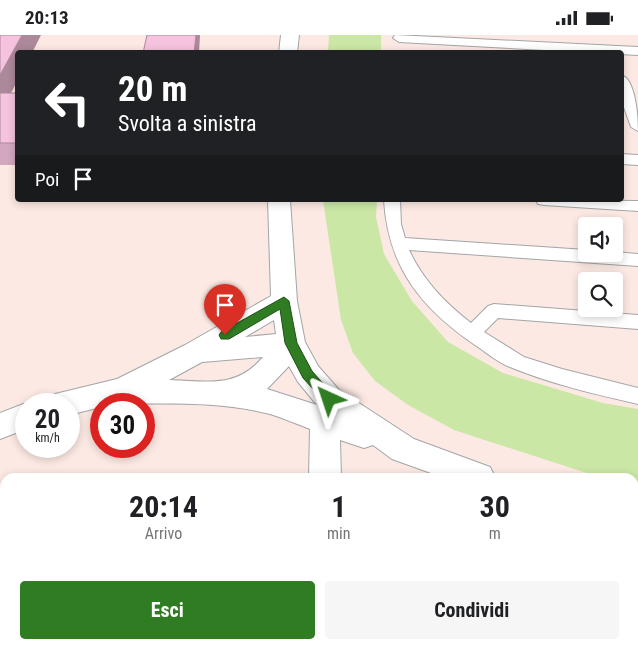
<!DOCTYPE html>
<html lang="it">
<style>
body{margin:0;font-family:"Roboto Condensed",sans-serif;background:#f6f6f6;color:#202124;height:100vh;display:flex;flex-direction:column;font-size:19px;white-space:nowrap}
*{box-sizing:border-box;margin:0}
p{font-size:16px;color:#757577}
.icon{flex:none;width:28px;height:28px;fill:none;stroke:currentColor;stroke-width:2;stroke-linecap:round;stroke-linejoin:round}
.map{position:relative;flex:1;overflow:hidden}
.sheet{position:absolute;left:0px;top:438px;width:639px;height:176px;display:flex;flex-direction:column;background:#fff;border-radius:15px 15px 0 0;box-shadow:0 2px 8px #0003}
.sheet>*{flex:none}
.hud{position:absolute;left:15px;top:15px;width:609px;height:152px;border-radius:5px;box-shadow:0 2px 8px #0003;background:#202124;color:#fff;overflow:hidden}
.tools{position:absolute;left:578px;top:182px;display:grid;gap:10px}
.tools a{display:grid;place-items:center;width:45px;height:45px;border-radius:5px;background:#fff;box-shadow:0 2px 8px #0003;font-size:25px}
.speed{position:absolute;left:15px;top:358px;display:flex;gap:10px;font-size:25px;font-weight:700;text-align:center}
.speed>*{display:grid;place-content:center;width:65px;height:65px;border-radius:50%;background:#fff;box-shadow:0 2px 8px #0003;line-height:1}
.speed small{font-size:12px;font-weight:400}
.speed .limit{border:8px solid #d22;background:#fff;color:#111}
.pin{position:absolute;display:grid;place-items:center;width:42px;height:42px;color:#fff;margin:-51px -21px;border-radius:50% 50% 50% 0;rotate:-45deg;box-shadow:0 0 5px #0007}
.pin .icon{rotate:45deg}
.me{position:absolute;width:55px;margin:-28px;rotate:318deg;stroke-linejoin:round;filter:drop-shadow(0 0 4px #0008)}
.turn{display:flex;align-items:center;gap:18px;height:105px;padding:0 20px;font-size:22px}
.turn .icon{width:65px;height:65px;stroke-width:2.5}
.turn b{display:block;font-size:35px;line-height:42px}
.then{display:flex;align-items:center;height:48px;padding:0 20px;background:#0003;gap:10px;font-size:19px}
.eta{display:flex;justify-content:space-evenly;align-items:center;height:85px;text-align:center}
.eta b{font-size:30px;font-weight:700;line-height:35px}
.button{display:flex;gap:10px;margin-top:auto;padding:10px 20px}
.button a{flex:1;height:58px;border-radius:5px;background:#307c23;color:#fff;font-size:20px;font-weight:700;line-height:58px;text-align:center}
.button a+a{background:#f6f6f6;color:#202124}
.status{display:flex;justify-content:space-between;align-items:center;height:35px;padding:0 25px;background:#fff;direction:ltr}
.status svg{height:14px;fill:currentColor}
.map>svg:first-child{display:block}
.industrial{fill:#fde9e3;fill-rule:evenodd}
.green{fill:#cbe7a6}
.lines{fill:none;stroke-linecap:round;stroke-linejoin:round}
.lane-casing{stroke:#a3a5a6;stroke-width:2}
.street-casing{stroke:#a3a5a6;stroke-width:2}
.lane{fill:#fff;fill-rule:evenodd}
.street{fill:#fff;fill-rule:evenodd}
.wall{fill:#d3a8bf}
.shaded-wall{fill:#ac889b}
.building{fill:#f5c3de;stroke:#ac889b}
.route{fill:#307c23;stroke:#1f5117}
</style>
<div class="status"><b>20:13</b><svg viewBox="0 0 49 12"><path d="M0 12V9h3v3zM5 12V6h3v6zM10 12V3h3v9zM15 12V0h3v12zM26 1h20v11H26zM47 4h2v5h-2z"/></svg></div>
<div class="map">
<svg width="638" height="613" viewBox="0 0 638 613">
<rect width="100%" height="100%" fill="#f6f8f9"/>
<path class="industrial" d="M 0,0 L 638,0 L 638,613 L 0,613 ZM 18,18 L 621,18 L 621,165 L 18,165 ZM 586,191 L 614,191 L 614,219 L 586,219 ZM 586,246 L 614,246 L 614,274 L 586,274 ZM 26,369 L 69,369 L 69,411 L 26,411 ZM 101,369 L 144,369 L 144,411 L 101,411 ZM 5,442 L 634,442 L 634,609 L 5,609 Z"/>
<path class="green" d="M 329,0 L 381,0 L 381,17 L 328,17 Z
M 323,165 L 377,165 L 376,182 L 384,219 L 412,266 L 448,307 L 503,338 L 603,368 L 638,374 L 638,455 L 634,454 L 634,442 L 599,442 L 454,395 L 408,370 L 375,346 L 353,318 L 341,285 Z"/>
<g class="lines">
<g class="lane-casing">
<path id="lane" d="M 395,0 L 638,12 L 638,20 L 399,7 L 393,3 Z
M 621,40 C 636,44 638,83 638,96 L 631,92 L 621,64 Z
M 621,119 L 638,120 L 638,130 L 621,129 Z
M 384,165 L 400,165 L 401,189 L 405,203 L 586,215 L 586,219 L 614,217 L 638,219 L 638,231 L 409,215 C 423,245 444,267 471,288 L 488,271 L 494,269 L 638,280 L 638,294 L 498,283 L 484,297 L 524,322 L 562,334 L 638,353 L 638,369 C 595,359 551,349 510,332 C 497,327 486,317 475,310 C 421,273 388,232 384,165 Z
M 536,165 L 638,166 L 638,176 L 544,170 L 538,169 Z"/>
</g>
<g class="street-casing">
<path id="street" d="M 281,0 L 299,0 L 297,18 L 279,18 Z
M 268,165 L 290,165 L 297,266 L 305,307 L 318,331 L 339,355 L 414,404 L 490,432 L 495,442 L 442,442 L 392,424 L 373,410 L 364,413 L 340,405 L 341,442 L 309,442 L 310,394 C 297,389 283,383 270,379 C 216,365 157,369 101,369 L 101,372 L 69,380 L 69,369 L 46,369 L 51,360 L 117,344 L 185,310 L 271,261 ZM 274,285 L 276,299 L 245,302 ZM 263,322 C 236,354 207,346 169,345 L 202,327 ZM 289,331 L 298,347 L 317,370 L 267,354 Z
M 26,368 L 28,369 L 26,394 L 0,404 L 0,378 Z
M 634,473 L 638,474 L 638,506 L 634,505 Z
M 306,609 L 344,609 L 344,613 L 306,613 Z"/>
</g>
<use href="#lane" class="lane"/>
<use href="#street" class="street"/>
</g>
<path class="wall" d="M 0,0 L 10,58 L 18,58 L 18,130 L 0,130 Z
M 501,609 L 575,609 L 576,613 L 502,613 Z"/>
<path class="shaded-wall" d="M 22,0 L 41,0 L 32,18 L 18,18 L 18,45 L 0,78 L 0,40 Z
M 196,0 L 200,0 L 199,18 L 194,18 Z
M 245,609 L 250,609 L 250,613 L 245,613 Z"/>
<path class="building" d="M 0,0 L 22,0 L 0,40 Z
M 147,0 L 196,0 L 194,18 L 143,18 Z
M 0,58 L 18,58 L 18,108 L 0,108 Z
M 5,464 L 5,609 L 245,609 L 245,613 L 0,613 L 0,465 Z
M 512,609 L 575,609 L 576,613 L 513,613 Z"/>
<path class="route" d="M 284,262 L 289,266 L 297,308 L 312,336 L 333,360 L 335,364 L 333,367 L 325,367 L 303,343 L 285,308 L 280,274 L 229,304 L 221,304 L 219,300 L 221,297 Z"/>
</svg>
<div class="tools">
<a><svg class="icon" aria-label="sound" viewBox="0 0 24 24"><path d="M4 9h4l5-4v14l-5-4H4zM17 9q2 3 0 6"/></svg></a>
<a><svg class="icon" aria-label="search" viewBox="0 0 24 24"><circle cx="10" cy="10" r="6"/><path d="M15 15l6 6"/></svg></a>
</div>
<div class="speed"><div>20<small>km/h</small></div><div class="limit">30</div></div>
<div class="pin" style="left:225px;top:300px;background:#d93025"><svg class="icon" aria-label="arrive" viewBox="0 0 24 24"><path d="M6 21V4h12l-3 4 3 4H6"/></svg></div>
<svg class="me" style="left:329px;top:364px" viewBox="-20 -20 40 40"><path d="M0-17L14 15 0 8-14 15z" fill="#307c23" stroke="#fff" stroke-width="4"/></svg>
<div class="hud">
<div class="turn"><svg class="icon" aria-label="left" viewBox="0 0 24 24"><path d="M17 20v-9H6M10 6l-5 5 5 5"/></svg><div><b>20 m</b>Svolta a sinistra</div></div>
<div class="then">Poi<svg class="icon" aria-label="arrive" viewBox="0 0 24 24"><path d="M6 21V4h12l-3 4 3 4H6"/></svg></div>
</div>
<section class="sheet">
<div class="eta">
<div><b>20:14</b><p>Arrivo</p></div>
<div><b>1</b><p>min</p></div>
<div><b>30</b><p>m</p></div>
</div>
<div class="button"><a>Esci</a><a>Condividi</a></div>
</section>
</div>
